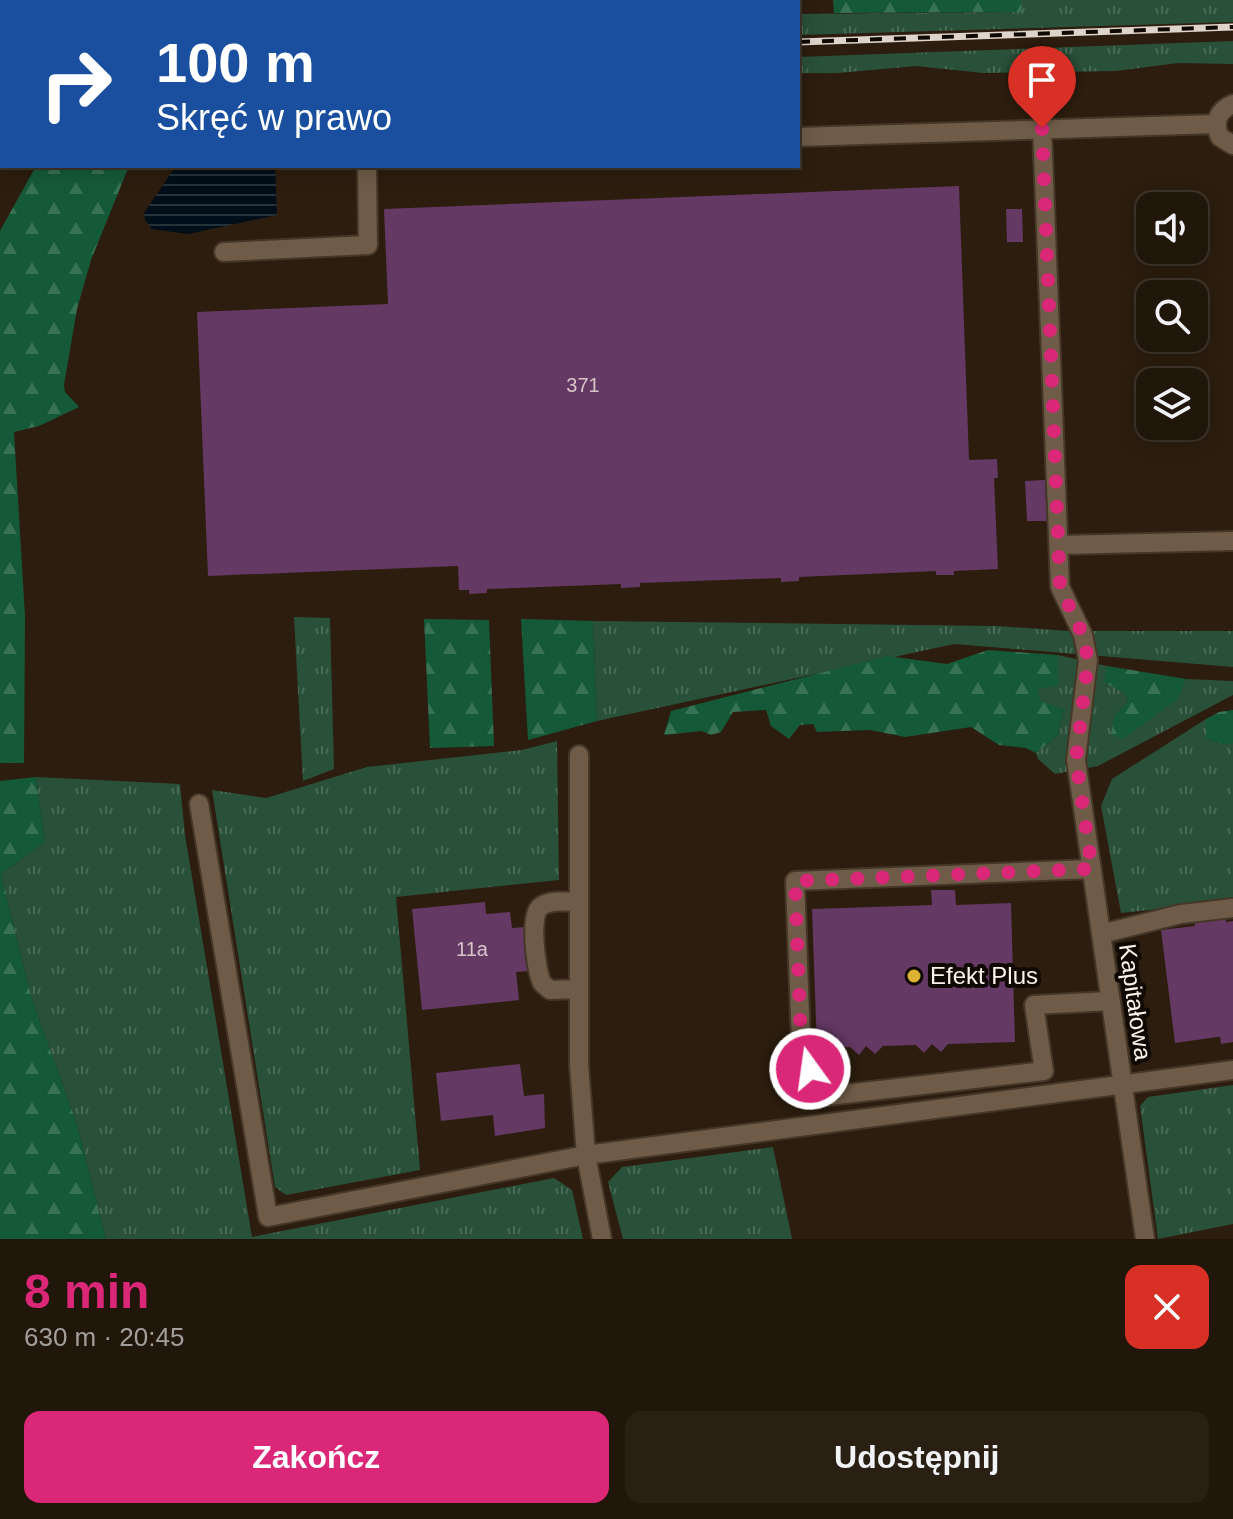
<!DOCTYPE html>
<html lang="pl">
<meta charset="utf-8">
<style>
body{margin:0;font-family:Arial,sans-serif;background:#291f13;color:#f1f3f6;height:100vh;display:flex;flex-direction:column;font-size:30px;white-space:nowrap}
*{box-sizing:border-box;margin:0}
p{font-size:26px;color:#a29f9c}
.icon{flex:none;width:44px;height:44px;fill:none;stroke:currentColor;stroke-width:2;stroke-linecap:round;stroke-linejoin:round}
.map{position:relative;height:1239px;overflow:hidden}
.side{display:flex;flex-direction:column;background:#21160a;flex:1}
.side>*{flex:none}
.banner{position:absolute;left:0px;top:0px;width:800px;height:168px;box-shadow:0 4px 20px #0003,0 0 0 2px #3e352b;background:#1a4fa0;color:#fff;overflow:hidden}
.fabs{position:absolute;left:1136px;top:192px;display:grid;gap:16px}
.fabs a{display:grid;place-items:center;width:72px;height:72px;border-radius:16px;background:#21160a;box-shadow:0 4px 20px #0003,0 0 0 2px #3e352b;font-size:40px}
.pin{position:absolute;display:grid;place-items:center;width:68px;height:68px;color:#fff;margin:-82px -34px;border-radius:50% 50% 50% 0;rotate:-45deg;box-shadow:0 0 8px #0007}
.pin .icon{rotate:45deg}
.me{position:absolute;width:88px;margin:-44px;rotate:346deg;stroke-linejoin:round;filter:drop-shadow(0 0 6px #0008)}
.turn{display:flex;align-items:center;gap:28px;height:168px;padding:0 24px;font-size:36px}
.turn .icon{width:104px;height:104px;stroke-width:2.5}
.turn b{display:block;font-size:56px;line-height:68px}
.round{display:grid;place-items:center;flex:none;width:84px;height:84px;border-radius:16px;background:#291f13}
.summary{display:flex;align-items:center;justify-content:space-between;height:136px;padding:0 24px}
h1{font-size:48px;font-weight:700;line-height:60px;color:#db2777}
.primary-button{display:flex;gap:16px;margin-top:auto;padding:16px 24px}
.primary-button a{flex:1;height:92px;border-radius:16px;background:#db2777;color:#fff;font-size:32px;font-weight:700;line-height:92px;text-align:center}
.primary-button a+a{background:#291f13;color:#f1f3f6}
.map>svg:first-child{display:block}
.grass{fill:url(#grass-tufts)}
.forest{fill:url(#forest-firs)}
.water{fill:url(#water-rules)}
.building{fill:#643964}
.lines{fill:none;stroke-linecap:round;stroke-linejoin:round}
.minor-casing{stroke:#453728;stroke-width:22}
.minor{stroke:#6f5c48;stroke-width:18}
.rail-casing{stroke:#dfd4c9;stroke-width:7}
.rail{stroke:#0f0904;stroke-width:4;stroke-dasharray:12;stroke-linecap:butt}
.route{stroke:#db2777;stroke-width:14;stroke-dasharray:0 25.2}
.poi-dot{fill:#dcb233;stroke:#0f0904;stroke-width:3}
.labels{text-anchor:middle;stroke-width:8;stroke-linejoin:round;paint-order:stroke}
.number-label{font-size:20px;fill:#d6c4c7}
.poi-label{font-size:24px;fill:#fcf2e8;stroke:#0f0904;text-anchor:start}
.street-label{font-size:24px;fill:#fcf2e8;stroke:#0f0904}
</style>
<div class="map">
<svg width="1233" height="1239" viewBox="0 0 1233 1239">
<defs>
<pattern id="grass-tufts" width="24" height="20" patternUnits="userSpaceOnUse" patternTransform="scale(2)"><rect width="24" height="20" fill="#295039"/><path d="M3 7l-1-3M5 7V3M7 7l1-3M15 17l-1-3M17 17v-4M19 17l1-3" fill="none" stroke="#496a56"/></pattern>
<pattern id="forest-firs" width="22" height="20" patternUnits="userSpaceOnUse" patternTransform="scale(2)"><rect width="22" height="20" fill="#155a38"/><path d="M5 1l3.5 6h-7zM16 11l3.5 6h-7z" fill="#387255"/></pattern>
<pattern id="water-rules" width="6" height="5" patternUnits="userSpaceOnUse" patternTransform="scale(2)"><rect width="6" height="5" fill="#000e19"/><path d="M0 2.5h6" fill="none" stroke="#26323a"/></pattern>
</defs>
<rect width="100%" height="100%" fill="#2c1d0e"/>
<path class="grass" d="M 217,0 L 607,0 L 607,2 L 215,2 Z
M 1021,0 L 1233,0 L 1233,22 L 798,35 L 798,14 L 1021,12 Z
M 1233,41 L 1233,64 L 1178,63 L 1116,71 L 983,73 L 916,66 L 838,73 L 798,73 L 798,57 Z
M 294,617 L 330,618 L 334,769 L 303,781 Z
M 593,621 L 996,626 L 1069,631 L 1233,631 L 1233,667 L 954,644 L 597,721 Z
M 1058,655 L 1107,666 L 1105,682 L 1126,694 L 1127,703 L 1115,714 L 1177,699 L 1186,679 L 1233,681 L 1233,695 L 1098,766 L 1055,774 L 1038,759 L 1036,753 L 1058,735 L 1064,710 L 1039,701 L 1038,688 L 1058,686 Z
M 1206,719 L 1206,739 L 1225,745 L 1233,743 L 1233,901 L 1121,913 L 1101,806 L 1112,779 Z
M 557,741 L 559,880 L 396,897 L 420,1170 L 286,1195 L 275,1187 L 212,790 L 266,798 L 367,767 L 522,750 Z
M 36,777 L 180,784 L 185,835 L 252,1237 L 554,1178 L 572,1190 L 583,1239 L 106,1239 L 77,1124 L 31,996 L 1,874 L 45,842 Z
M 1233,1085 L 1233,1224 L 1158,1239 L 1140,1106 L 1148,1097 Z
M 773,1147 L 792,1239 L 623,1239 L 608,1182 L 622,1167 Z"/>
<path class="forest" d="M 833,0 L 1021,0 L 1022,12 L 834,13 Z
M 36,166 L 129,166 L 91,260 L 77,309 L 64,385 L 65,392 L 79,407 L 39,426 L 14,432 L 25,616 L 24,763 L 0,763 L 0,231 Z
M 424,619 L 489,620 L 494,746 L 430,748 Z
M 521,619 L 593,621 L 597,721 L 528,740 Z
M 988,650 L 1058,655 L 1058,686 L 1038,689 L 1040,701 L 1064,709 L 1058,735 L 1036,753 L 1026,748 L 999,745 L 971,727 L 905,737 L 870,730 L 817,732 L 813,724 L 800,725 L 789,739 L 771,726 L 766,710 L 733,712 L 721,732 L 711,735 L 702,731 L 664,735 L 671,711 L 887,656 L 947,664 Z
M 1107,666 L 1186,679 L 1178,699 L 1123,739 L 1111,734 L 1115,714 L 1127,703 L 1126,694 L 1104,682 Z
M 1233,710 L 1233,743 L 1225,745 L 1206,739 L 1206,719 L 1219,712 Z
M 36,777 L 45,842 L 1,874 L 31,996 L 77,1124 L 106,1239 L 0,1239 L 0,781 Z"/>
<path class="water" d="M 176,166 L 275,166 L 277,215 L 188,234 L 152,229 L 145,220 L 144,213 Z"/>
<path class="building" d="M 959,186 L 969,460 L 997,459 L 998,478 L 994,478 L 998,569 L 954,571 L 954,575 L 936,575 L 936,571 L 799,577 L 799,581 L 781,582 L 781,578 L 640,583 L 640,587 L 621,588 L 621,584 L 487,589 L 487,593 L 469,594 L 469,590 L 459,590 L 458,566 L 208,576 L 197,312 L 388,304 L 384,209 Z
M 1006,209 L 1022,209 L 1023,242 L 1007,242 Z
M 1045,480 L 1047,521 L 1027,521 L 1025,481 Z
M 931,890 L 955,890 L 956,905 L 1011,903 L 1015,1042 L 948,1044 L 941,1052 L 932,1044 L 924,1053 L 916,1045 L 883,1046 L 875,1054 L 866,1046 L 859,1055 L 850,1047 L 817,1048 L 812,909 L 932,905 Z
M 485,902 L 486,914 L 510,912 L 512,928 L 525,927 L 530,971 L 516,972 L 519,1000 L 422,1010 L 412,909 Z
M 1225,912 L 1226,922 L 1233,921 L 1233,1042 L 1221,1044 L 1220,1037 L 1217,1037 L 1175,1043 L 1161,930 L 1195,926 L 1193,916 Z
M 520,1064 L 524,1096 L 544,1094 L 545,1128 L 495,1136 L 493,1115 L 441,1121 L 436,1073 Z"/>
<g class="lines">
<g class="minor-casing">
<path id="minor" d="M 1233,104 C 1218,110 1213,122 1220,137 L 1233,145
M 1042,128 L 1060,587 L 1083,635 L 1088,660 L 1076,760 L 1145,1239
M 798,137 L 1216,124
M 224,252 L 368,245 L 367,166
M 1059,545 L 1233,541
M 579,755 L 579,1065 L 586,1155 L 602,1239
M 199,804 L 268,1217 L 586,1155 L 1233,1070
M 1092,869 L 795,881 L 801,1042 L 819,1097 L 1044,1071 L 1034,1005 L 1110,1001
M 1101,934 L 1181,914 L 1233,908
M 578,989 L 550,990 L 542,983 C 536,970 529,916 540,907 C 550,899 567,902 578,902"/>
</g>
<use href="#minor" class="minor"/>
<g class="rail-casing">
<path id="rail" d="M 798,42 L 1233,27
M 0,77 L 2,77"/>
</g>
<use href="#rail" class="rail"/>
</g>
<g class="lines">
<path class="route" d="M 810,1069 L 801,1042 L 795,881 L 1092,869 L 1076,760 L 1088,660 L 1083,635 L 1060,587 L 1042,128"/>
</g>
<circle class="poi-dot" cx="914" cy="976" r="8"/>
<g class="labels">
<g class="number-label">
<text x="583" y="392">371</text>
<text x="472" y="956">11a</text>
</g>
<g class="poi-label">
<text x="930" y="984">Efekt Plus</text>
</g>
<g class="street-label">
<text transform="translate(1135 1002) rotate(82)" y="8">Kapitałowa</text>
</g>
</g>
</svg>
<div class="fabs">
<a><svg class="icon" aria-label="sound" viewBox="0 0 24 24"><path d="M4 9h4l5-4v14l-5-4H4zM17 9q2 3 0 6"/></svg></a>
<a><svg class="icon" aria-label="search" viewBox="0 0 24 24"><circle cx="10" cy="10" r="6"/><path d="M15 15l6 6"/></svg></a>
<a><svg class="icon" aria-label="layers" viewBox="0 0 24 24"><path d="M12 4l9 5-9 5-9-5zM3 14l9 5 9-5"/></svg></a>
</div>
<div class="pin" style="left:1042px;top:128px;background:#d93025"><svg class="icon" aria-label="arrive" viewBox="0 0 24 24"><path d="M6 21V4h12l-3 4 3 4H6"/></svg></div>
<svg class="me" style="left:810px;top:1069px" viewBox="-20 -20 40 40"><circle r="17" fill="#db2777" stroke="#fff" stroke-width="3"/><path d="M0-11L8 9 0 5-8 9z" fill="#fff"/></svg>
<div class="banner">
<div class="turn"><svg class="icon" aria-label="right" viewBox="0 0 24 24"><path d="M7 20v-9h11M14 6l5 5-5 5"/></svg><div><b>100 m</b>Skręć w prawo</div></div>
</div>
</div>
<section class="side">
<div class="summary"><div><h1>8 min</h1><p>630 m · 20:45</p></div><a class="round" style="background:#d93025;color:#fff"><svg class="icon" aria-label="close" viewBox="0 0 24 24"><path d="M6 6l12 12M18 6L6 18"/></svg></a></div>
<div class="primary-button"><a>Zakończ</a><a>Udostępnij</a></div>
</section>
